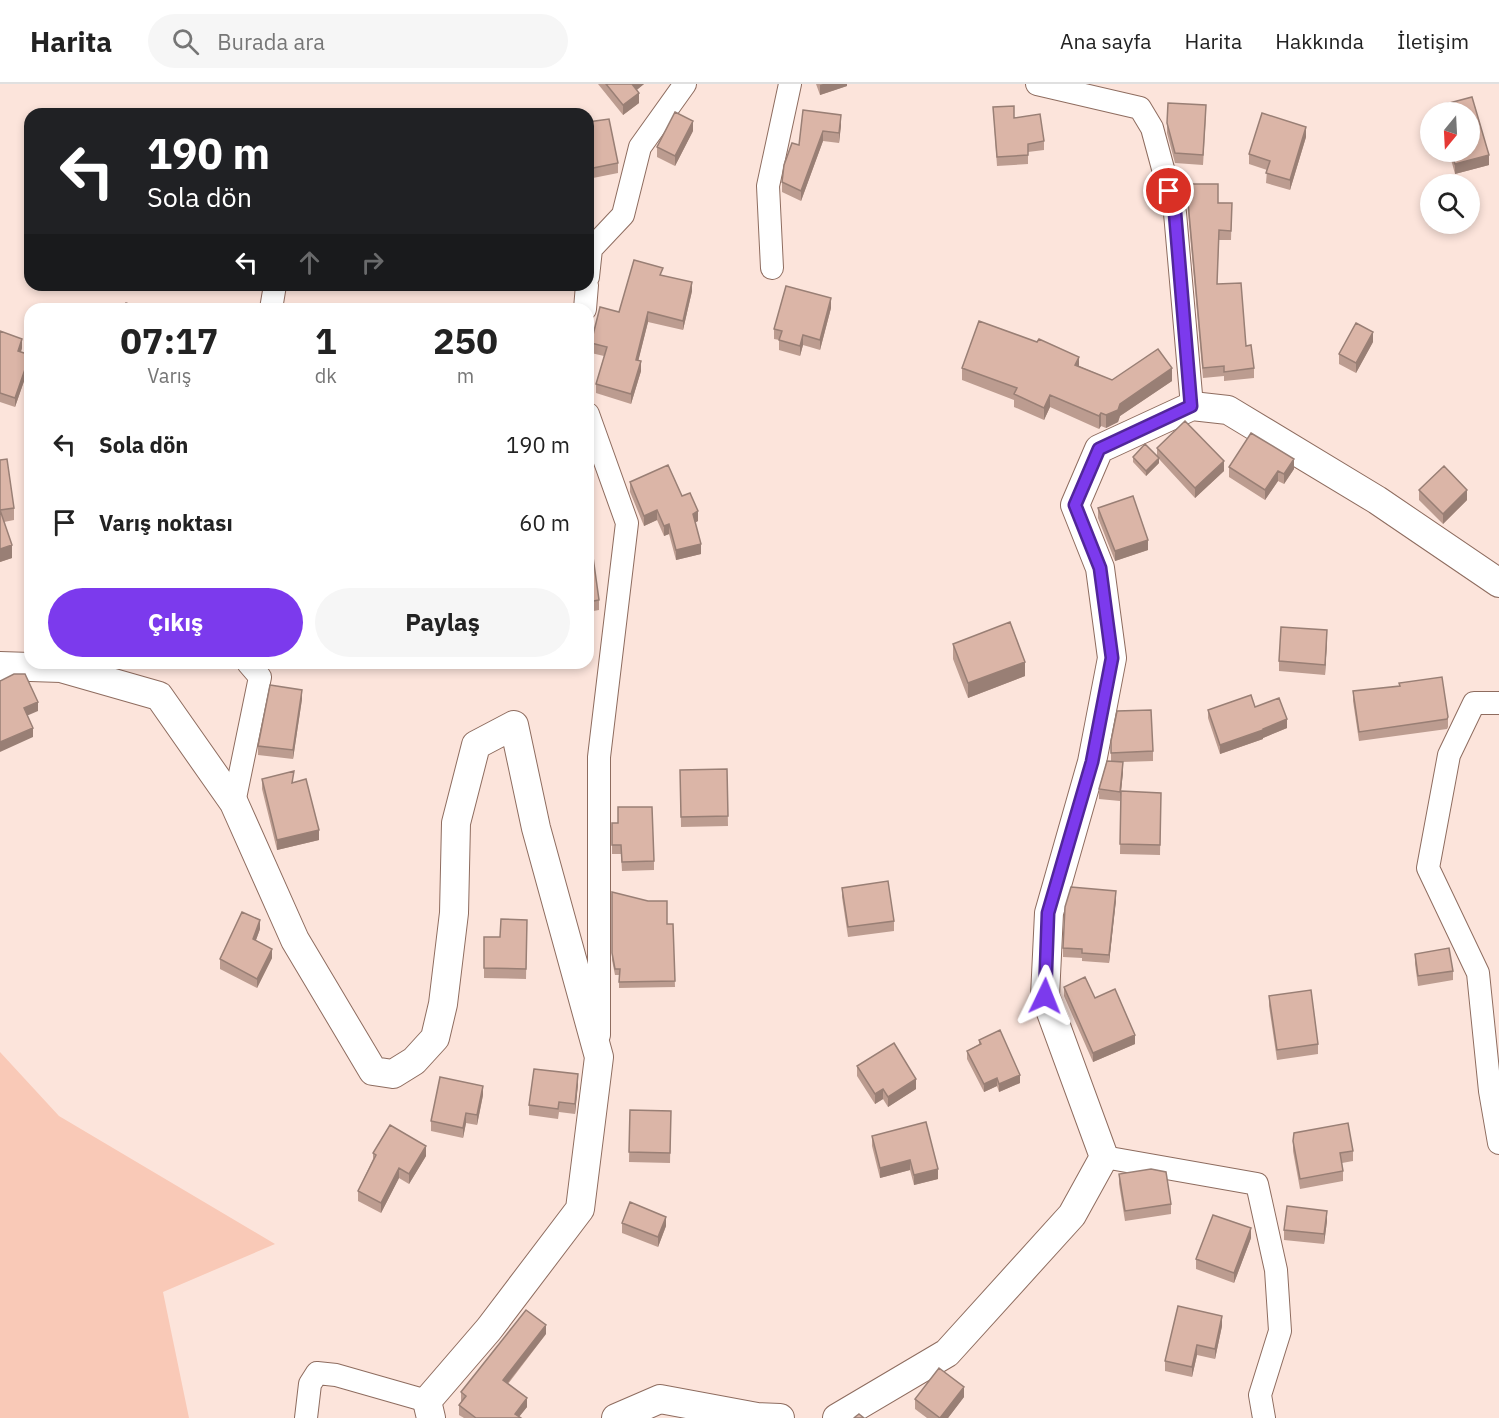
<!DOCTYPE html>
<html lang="tr">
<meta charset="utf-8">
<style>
body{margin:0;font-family:"IBM Plex Sans",sans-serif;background:#f6f6f6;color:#222;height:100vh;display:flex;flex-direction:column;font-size:22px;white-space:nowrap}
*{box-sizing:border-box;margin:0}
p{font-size:20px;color:#767676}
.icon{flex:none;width:33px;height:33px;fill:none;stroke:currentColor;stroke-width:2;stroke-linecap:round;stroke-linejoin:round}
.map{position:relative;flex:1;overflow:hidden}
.details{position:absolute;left:24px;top:219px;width:570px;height:366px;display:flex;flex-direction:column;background:#fff;border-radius:18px;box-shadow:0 3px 9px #0003}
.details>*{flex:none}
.guide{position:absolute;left:24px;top:24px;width:570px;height:183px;border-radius:18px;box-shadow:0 3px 9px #0003;background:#202124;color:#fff;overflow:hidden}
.needle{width:39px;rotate:198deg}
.buttons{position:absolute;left:1420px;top:18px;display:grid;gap:12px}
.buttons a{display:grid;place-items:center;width:60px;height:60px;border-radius:50%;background:#fff;box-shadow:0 3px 9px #0003;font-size:30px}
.pin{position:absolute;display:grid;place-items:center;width:51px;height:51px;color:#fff;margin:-26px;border:3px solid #fff;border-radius:50%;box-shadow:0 2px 6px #0007}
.me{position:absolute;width:66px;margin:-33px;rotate:2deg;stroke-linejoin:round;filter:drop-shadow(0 0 4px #0008)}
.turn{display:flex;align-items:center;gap:21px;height:126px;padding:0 24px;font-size:27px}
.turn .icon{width:78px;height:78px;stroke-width:2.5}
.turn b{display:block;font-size:42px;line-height:51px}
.lanes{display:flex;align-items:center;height:57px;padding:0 24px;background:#0003;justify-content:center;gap:30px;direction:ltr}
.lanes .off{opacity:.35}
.eta{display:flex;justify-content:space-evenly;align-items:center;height:102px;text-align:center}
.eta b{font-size:36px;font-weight:800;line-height:42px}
.primary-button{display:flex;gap:12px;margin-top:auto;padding:12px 24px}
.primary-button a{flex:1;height:69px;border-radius:36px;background:#7c3aed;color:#fff;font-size:24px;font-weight:800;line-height:69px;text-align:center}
.primary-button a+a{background:#f6f6f6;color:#222}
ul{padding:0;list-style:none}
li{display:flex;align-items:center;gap:18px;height:78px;padding:0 24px}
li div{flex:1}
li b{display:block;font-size:22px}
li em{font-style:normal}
header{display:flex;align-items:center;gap:36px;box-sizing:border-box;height:84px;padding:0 30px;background:#fff;border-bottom:2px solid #e0e0e0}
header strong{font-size:28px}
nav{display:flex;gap:33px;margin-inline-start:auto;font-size:21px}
.search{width:420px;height:54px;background:#f6f6f6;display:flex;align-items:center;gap:15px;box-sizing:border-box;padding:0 21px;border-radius:33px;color:#767676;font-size:22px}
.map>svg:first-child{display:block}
.green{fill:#f9c9b7}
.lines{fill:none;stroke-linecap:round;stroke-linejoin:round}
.minor-casing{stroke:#8e6c5f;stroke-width:24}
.tertiary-casing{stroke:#8e6c5f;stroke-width:30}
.minor{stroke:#fff;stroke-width:22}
.tertiary{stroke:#fff;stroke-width:28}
.wall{fill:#bc9c90}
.shaded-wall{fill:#997f75}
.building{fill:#dbb5a7;stroke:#997f75;stroke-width:1.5}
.route-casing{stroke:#51269a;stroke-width:15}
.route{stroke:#7c3aed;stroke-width:10}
</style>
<header>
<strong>Harita</strong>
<div class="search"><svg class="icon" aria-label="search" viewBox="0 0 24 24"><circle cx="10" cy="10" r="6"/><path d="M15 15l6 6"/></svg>Burada ara</div>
<nav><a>Ana sayfa</a><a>Harita</a><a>Hakkında</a><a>İletişim</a></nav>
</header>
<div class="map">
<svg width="1499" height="1334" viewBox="0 0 1499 1334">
<rect width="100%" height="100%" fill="#fce4db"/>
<path class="green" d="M 0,968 L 59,1032 L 275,1160 L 163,1208 L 189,1334 L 0,1334 Z"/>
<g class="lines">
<g class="minor-casing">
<path id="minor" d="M 1037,0 L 1140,24 L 1152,44 L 1175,129 L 1192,322
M 772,184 L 768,102 L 790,0
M 588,193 L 591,165 L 623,131 L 640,63 L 685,0
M 271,225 L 275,201
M 585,225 L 587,201
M 588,330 L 627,439 L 599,673 L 599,951
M 1499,619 L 1474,619 L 1449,671 L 1428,784 L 1478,889 L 1490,1007 L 1499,1059
M 234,719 L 260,593 L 248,579
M 1104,1073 L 1257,1100 L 1276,1186 L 1280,1247 L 1260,1311 L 1264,1334
M 306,1334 L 310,1300 L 317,1289 L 336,1291 L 427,1317"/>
</g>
<g class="tertiary-casing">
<path id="tertiary" d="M 0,582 L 61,584 L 159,612 L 234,719 L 295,856 L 373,987 L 393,990 L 414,977 L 435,954 L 443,920 L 454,829 L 456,739 L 476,661 L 514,641 L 536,744 L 599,973 L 580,1125 L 489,1245 L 427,1317 L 431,1334
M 616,1334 L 660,1315 L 757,1333 L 780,1334
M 837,1334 L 947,1269 L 1072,1131 L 1104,1073 L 1045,912 L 1049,829 L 1092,678 L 1112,574 L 1100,484 L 1075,421 L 1099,365 L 1192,322 L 1228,326 L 1377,416 L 1499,499"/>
</g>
<use href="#minor" class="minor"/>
<use href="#tertiary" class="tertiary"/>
</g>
<path class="wall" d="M 598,0 L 644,0 L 636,6 L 639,19 L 623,31 Z
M 816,0 L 847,0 L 847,2 L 820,11 Z
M 1472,13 L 1489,71 L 1489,81 L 1455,90 L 1449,68 L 1470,68 L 1470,28 L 1438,28 L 1438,22 Z
M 993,23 L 1014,34 L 1044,57 L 1044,66 L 1028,68 L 1028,80 L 997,82 Z
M 803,26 L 841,41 L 839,59 L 823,57 L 801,117 L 782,108 L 782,98 L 799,61 Z
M 1206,31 L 1203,81 L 1175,79 L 1167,49 L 1167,39 Z
M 588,38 L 618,79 L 618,89 L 588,95 Z
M 693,47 L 675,82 L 657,73 L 657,63 Z
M 1306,53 L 1290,106 L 1266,99 L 1267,86 L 1249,80 L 1249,70 Z
M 30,56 L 30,93 L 27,71 L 27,57 Z
M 1188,118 L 1232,119 L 1231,156 L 1219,156 L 1217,200 L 1254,284 L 1254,294 L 1224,297 L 1224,292 L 1203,294 L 1188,128 Z
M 663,191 L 692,207 L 683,246 L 648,238 L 638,277 L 641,287 L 631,320 L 596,309 L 596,300 L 604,272 L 591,269 L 591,259 L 619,228 Z
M 831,224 L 820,266 L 803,261 L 800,272 L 779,266 L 779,256 L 774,255 L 774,245 Z
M 0,247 L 22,264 L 21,268 L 30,280 L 15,323 L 0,318 Z
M 1373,258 L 1356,289 L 1339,280 L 1339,270 Z
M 1079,282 L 1112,296 L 1172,297 L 1120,332 L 1118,338 L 1106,344 L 1101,342 L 1099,345 L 1050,323 L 1044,336 L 1014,323 L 1014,316 L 962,296 L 962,284 Z
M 1157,364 L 1224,387 L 1195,414 L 1159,375 L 1159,379 L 1146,392 L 1133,378 L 1133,373 L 1157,373 Z
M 0,376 L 14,424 L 14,436 L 4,438 L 12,474 L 0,478 Z
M 1229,383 L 1294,385 L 1284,400 L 1278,397 L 1265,416 L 1229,393 Z
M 630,398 L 698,437 L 695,438 L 701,470 L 676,476 L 669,450 L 664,452 L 657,436 L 644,442 L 630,408 Z
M 1419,406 L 1467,416 L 1443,440 L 1419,416 Z
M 1098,424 L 1148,466 L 1115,477 L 1098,434 Z
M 588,467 L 599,516 L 599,526 L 588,528 Z
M 1327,556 L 1325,591 L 1279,587 L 1279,577 Z
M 953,560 L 1025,592 L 968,614 L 953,575 Z
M 1353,607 L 1448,633 L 1448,643 L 1447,645 L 1359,657 L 1353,617 Z
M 302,615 L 293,675 L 258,671 L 258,662 Z
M 1255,623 L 1287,644 L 1263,654 L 1263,655 L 1220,670 L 1208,634 L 1208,626 Z
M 1111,657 L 1153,667 L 1153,677 L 1122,678 L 1123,688 L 1120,717 L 1099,715 L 1099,705 L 1111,677 Z
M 727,685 L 728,742 L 681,743 L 680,686 Z
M 262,695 L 293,698 L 319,756 L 277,766 L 262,705 Z
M 1121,707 L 1161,709 L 1160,771 L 1120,770 Z
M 612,739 L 618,739 L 654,777 L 654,786 L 622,787 L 621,770 L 612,770 Z
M 842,804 L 894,837 L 894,847 L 848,853 L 842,813 Z
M 612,808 L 667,840 L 673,840 L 675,903 L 619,904 L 619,891 L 615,891 L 612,876 Z
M 1116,816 L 1109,879 L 1082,877 L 1082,874 L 1063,873 L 1063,864 Z
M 527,836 L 526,895 L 484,894 L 484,853 L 500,853 Z
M 260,845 L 256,856 L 272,874 L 257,904 L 220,885 L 220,875 Z
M 1415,870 L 1453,887 L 1453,896 L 1418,902 L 1415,880 Z
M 1064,903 L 1095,914 L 1135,960 L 1093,978 L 1064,912 Z
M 1269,912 L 1318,960 L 1318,970 L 1277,976 L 1269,922 Z
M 979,956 L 1020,999 L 999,1008 L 997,1002 L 984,1008 L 967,975 L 967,967 L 979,960 Z
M 857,982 L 916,1005 L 888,1023 L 883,1015 L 875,1020 L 857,992 Z
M 578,1000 L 575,1030 L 559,1028 L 558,1035 L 529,1031 L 529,1021 Z
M 483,1011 L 477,1041 L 466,1039 L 463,1054 L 431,1047 L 431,1037 Z
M 630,1026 L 671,1027 L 670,1079 L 629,1078 Z
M 872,1052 L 938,1095 L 914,1101 L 910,1086 L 880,1094 L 872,1062 Z
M 1293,1057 L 1353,1067 L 1353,1077 L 1342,1079 L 1343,1087 L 1343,1097 L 1300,1105 L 1293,1067 Z
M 373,1069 L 426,1072 L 409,1100 L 399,1094 L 381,1129 L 358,1117 L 358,1107 L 373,1075 Z
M 1119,1090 L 1171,1120 L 1171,1130 L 1125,1137 L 1119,1100 Z
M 1327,1137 L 1324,1160 L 1284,1156 L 1284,1146 Z
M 622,1139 L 666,1142 L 658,1163 L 622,1149 Z
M 1251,1154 L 1234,1199 L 1196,1185 L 1196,1175 Z
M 1222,1242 L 1215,1275 L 1197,1271 L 1192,1293 L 1165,1287 L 1165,1277 Z
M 546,1250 L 508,1300 L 527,1323 L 519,1333 L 521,1334 L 464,1334 L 459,1331 L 459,1321 L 462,1318 L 461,1317 L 461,1308 Z
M 964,1313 L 948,1334 L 927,1334 L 915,1325 L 915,1315 Z"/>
<path class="shaded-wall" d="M 632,0 L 644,0 L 632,10 Z
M 823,0 L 847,0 L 847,2 L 820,11 L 820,1 Z
M 639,9 L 639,19 L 623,31 L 623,21 Z
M 841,31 L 841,41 L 839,59 L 839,49 Z
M 693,37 L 693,47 L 675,82 L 675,72 Z
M 1306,43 L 1306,53 L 1290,106 L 1290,96 Z
M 823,47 L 823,57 L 801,117 L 801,107 Z
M 1489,71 L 1489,81 L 1455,90 L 1455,80 Z
M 692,198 L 692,207 L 683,246 L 683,237 Z
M 831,214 L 831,224 L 820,266 L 820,256 Z
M 648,228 L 648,238 L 636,286 L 636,276 Z
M 1373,248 L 1373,258 L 1356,289 L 1356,279 Z
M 803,251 L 803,261 L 800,272 L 800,262 Z
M 22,255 L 22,264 L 18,276 L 18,267 Z
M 30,271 L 30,280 L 15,323 L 15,314 Z
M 1079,273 L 1079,285 L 1075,281 Z
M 641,277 L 641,287 L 631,320 L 631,310 Z
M 1172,284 L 1172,297 L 1120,332 L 1118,338 L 1106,344 L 1106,331 L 1120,320 Z
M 1050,311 L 1050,323 L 1044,336 L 1044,324 Z
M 1101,329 L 1101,342 L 1099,345 L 1099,332 Z
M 1159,374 L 1159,379 L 1146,392 L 1146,387 Z
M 1294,375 L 1294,385 L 1284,400 L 1284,390 Z
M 1224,377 L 1224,387 L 1195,414 L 1195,404 Z
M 1278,387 L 1278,397 L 1265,416 L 1265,406 Z
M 1467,406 L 1467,416 L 1443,440 L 1443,430 Z
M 657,426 L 657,436 L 644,442 L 644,432 Z
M 698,427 L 698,437 L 693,440 L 693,430 Z
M 669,440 L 669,450 L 664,452 L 664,442 Z
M 1148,456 L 1148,466 L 1115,477 L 1115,467 Z
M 701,460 L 701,470 L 676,476 L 676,466 Z
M 12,461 L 12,474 L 0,478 L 0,465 Z
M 1327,546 L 1327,556 L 1325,591 L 1325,581 Z
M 1025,578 L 1025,592 L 968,614 L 968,599 Z
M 302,606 L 302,615 L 293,675 L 293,666 Z
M 38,618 L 38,627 L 24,633 L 24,624 Z
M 1287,635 L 1287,644 L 1263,654 L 1263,655 L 1220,670 L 1220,661 Z
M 33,644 L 33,653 L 0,668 L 0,658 Z
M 1123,678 L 1123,688 L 1120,717 L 1120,708 Z
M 319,746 L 319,756 L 277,766 L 277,756 Z
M 1116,807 L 1116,816 L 1109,879 L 1109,871 Z
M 260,836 L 260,845 L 253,864 L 253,855 Z
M 272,865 L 272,874 L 257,904 L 257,895 Z
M 1135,951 L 1135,960 L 1093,978 L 1093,969 Z
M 578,990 L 578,1000 L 575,1030 L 575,1020 Z
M 1020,991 L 1020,999 L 999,1008 L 999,1000 Z
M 997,994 L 997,1002 L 984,1008 L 984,1000 Z
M 916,995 L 916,1005 L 888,1023 L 888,1013 Z
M 483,1002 L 483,1011 L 477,1041 L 477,1031 Z
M 883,1005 L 883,1015 L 875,1020 L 875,1010 Z
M 466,1029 L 466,1039 L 463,1054 L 463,1044 Z
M 426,1062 L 426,1072 L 409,1100 L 409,1090 Z
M 910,1076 L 910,1086 L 880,1094 L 880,1084 Z
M 399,1084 L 399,1094 L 381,1129 L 381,1119 Z
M 938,1085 L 938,1095 L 914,1101 L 914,1091 Z
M 1327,1127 L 1327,1137 L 1324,1160 L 1324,1150 Z
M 666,1133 L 666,1142 L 658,1163 L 658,1153 Z
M 1251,1144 L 1251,1154 L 1234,1199 L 1234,1189 Z
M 1222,1232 L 1222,1242 L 1215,1275 L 1215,1265 Z
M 546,1241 L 546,1250 L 503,1305 L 503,1296 Z
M 1197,1261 L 1197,1271 L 1192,1293 L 1192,1283 Z
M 964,1303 L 964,1313 L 948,1334 L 940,1334 Z
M 527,1314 L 527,1323 L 518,1334 L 515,1330 Z"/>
<path class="building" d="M 606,0 L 632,0 L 639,9 L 623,21 Z
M 1472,13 L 1489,71 L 1455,80 L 1451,68 L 1470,68 L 1470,28 L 1440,28 L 1438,22 Z
M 1168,19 L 1206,21 L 1203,71 L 1175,69 L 1167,39 Z
M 1014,22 L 1014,34 L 1040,30 L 1044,57 L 1028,60 L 1028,71 L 997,73 L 993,23 Z
M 803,26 L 841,31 L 839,49 L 823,47 L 801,107 L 782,98 L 784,81 L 792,59 L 799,61 Z
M 675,28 L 693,37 L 675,72 L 657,63 Z
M 1262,29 L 1306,43 L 1290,96 L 1266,89 L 1270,77 L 1249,70 Z
M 609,35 L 618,79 L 588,85 L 588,38 Z
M 30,56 L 30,78 L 27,57 Z
M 1190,100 L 1218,100 L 1218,119 L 1232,119 L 1231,147 L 1219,146 L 1217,200 L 1241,199 L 1246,262 L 1251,261 L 1254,284 L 1224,288 L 1224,282 L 1203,284 L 1188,118 L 1190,118 Z
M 634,176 L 663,184 L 660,191 L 692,198 L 683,237 L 648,228 L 636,276 L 641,277 L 631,310 L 596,300 L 607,263 L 591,259 L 600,223 L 619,228 Z
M 786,202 L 831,214 L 820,256 L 803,251 L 800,262 L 779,256 L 782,247 L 774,245 Z
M 126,219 L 143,225 L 124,225 Z
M 979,237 L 1037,258 L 1039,255 L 1079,273 L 1075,281 L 1112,296 L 1158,265 L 1172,284 L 1120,320 L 1118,326 L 1106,331 L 1101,329 L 1099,332 L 1050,311 L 1044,324 L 1014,310 L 1017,304 L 962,284 Z
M 1356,239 L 1373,248 L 1356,279 L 1339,270 Z
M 0,247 L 22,255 L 18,267 L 30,271 L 15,314 L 0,309 Z
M 1185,337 L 1224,377 L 1195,404 L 1157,364 Z
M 1251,349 L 1294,375 L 1284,390 L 1278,387 L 1265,406 L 1229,383 Z
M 1145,360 L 1159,374 L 1146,387 L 1133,373 Z
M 7,375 L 14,424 L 0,426 L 12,461 L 0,465 L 0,376 Z
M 668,381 L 682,412 L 690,409 L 698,427 L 693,430 L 701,460 L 676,466 L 669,440 L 664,442 L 657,426 L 644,432 L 630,398 Z
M 1444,382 L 1467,406 L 1443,430 L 1419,406 Z
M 1133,412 L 1148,456 L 1115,467 L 1098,424 Z
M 588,467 L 589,473 L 593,473 L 599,516 L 588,518 Z
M 1010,538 L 1025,578 L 968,599 L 953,560 Z
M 1281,543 L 1327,546 L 1325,581 L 1279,577 Z
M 14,590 L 25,590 L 38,618 L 24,624 L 33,644 L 0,658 L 0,597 Z
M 1442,593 L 1448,633 L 1447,635 L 1359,648 L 1353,607 L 1400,602 L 1399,599 Z
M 270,601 L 302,606 L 293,666 L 258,662 Z
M 1251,611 L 1255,623 L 1279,614 L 1287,635 L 1263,645 L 1263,646 L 1220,661 L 1208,626 Z
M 1151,626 L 1153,667 L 1111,669 L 1111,657 L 1117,627 Z
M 1107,677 L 1123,678 L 1120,708 L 1099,705 Z
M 727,685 L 728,732 L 681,733 L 680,686 Z
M 294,687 L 292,699 L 306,695 L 319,746 L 277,756 L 262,695 Z
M 1121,707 L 1161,709 L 1160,761 L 1120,760 Z
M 618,723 L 652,723 L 654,777 L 622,778 L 621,761 L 612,761 L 612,739 L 618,739 Z
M 888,797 L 894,837 L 848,843 L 842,804 Z
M 1071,803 L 1116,807 L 1109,871 L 1082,869 L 1082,865 L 1063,864 L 1065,823 Z
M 612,808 L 648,817 L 667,817 L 667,840 L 673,840 L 675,897 L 619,898 L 620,885 L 615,885 L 612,869 Z
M 242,828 L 260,836 L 253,855 L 272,865 L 257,895 L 220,875 Z
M 501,835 L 527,836 L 526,885 L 484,884 L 484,853 L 500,853 Z
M 1449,864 L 1453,887 L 1418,892 L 1415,870 Z
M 1085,893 L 1095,914 L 1115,905 L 1135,951 L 1093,969 L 1064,903 Z
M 1311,906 L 1318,960 L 1277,966 L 1269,912 Z
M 1000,946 L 1020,991 L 999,1000 L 997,994 L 984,1000 L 967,967 L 981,960 L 979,956 Z
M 894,959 L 916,995 L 888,1013 L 883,1005 L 875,1010 L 857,982 Z
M 534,985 L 578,990 L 575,1020 L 559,1018 L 558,1025 L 529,1021 Z
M 440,993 L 483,1002 L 477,1031 L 466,1029 L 463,1044 L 431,1037 Z
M 630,1026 L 671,1027 L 670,1069 L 629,1068 Z
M 926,1038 L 938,1085 L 914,1091 L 910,1076 L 880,1084 L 872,1052 Z
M 1348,1039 L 1353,1067 L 1340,1069 L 1343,1087 L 1300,1095 L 1293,1057 L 1294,1049 Z
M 390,1041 L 426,1062 L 409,1090 L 399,1084 L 381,1119 L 358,1107 L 376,1071 L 373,1069 Z
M 1151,1085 L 1166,1088 L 1171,1120 L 1125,1127 L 1119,1090 Z
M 630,1118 L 666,1133 L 658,1153 L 622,1139 Z
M 1287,1122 L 1327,1127 L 1324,1150 L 1284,1146 Z
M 1213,1131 L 1251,1144 L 1234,1189 L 1196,1175 Z
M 1178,1222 L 1222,1232 L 1215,1265 L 1197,1261 L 1192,1283 L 1165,1277 Z
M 526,1226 L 546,1241 L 503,1296 L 527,1314 L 515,1330 L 521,1334 L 476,1334 L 459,1321 L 466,1312 L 461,1308 Z
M 939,1284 L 964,1303 L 940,1334 L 915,1315 Z
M 859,1330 L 864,1334 L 854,1334 L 855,1333 Z"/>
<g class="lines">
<g class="route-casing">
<path id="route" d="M 1045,912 L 1048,829 L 1092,678 L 1112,574 L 1100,484 L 1075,421 L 1099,365 L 1191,322 L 1175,129 L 1169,107"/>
</g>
<use href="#route" class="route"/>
</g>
</svg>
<div class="buttons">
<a><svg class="needle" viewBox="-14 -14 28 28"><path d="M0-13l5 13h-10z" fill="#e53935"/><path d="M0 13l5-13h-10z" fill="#767676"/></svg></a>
<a><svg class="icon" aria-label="search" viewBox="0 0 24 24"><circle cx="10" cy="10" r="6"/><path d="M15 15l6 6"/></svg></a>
</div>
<div class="pin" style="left:1169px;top:107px;background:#d93025"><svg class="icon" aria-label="arrive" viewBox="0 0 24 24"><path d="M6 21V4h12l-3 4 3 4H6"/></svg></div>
<svg class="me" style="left:1045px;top:912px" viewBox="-20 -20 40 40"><path d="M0-17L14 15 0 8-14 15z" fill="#7c3aed" stroke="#fff" stroke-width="4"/></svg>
<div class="guide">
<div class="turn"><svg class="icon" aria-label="left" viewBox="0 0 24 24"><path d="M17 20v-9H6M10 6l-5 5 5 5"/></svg><div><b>190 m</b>Sola dön</div></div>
<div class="lanes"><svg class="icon" aria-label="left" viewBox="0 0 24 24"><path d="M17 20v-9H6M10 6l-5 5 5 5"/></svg><svg class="icon off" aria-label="ahead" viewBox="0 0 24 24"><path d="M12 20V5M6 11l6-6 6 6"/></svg><svg class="icon off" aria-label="right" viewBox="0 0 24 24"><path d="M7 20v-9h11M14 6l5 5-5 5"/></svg></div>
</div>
<section class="details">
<div class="eta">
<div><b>07:17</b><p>Varış</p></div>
<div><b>1</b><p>dk</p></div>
<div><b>250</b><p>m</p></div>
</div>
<ul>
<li><svg class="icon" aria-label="left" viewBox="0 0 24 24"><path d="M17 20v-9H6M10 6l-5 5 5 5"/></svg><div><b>Sola dön</b></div><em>190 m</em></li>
<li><svg class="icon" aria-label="arrive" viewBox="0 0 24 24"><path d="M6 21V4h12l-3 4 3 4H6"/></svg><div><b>Varış noktası</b></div><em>60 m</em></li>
</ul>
<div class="primary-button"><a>Çıkış</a><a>Paylaş</a></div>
</section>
</div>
